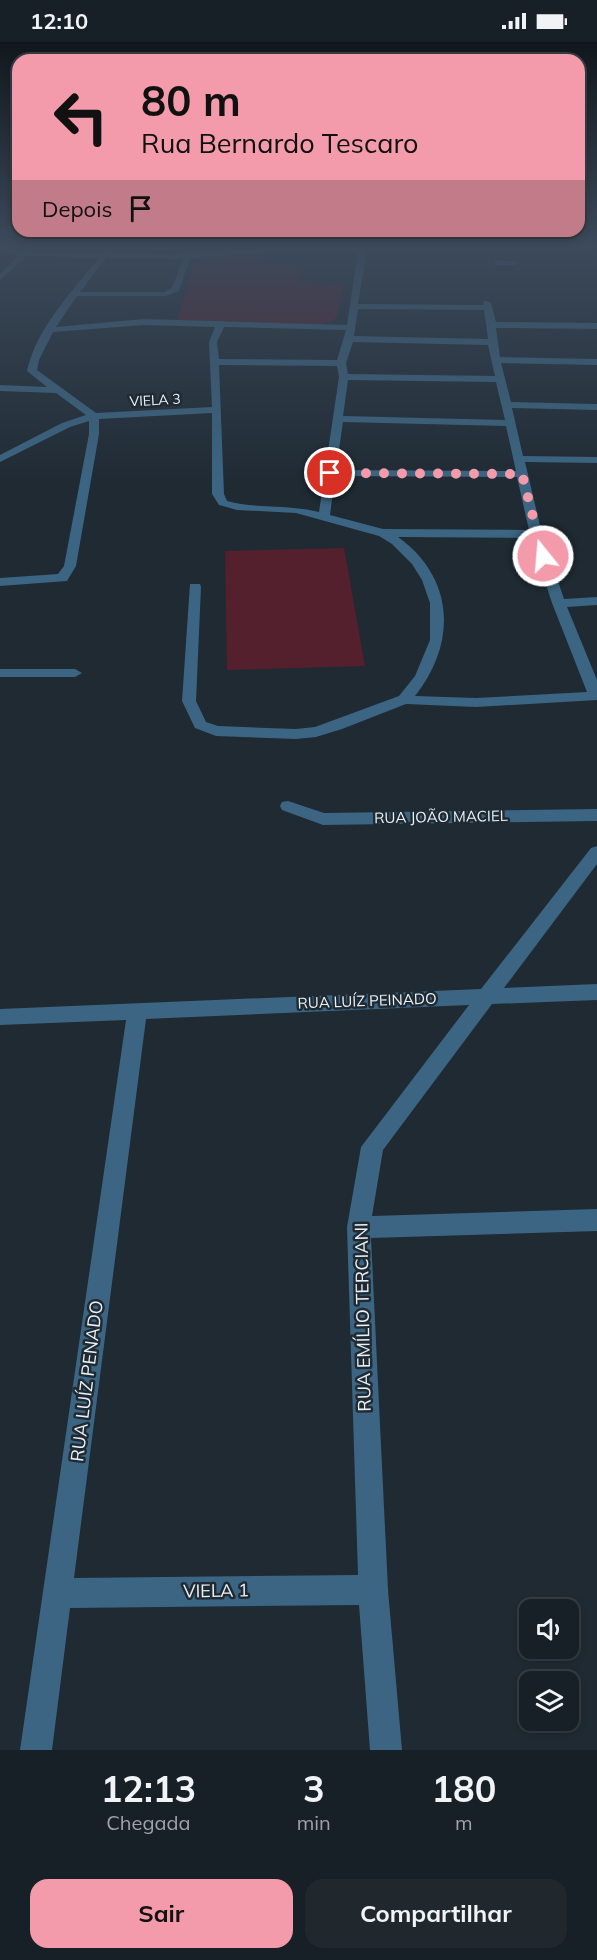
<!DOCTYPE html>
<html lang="pt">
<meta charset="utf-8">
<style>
body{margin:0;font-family:Mulish,sans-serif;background:#20282e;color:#f1f3f6;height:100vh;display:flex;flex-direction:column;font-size:22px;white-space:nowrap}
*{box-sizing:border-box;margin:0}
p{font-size:20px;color:#9ea3a7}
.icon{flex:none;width:33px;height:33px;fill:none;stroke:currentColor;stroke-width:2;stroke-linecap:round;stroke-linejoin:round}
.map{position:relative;height:1708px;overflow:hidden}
.drawer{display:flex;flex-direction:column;background:#172026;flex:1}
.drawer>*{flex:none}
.guide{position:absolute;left:12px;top:12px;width:573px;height:183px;border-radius:18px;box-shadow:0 3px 9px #0003,0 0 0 2px #363e43;background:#f39aab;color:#111;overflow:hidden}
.controls{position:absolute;left:519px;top:1557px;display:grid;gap:12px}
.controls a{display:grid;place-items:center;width:60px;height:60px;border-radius:12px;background:#172026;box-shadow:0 3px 9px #0003,0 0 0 2px #363e43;font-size:30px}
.pin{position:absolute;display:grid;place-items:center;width:51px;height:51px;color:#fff;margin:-26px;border:3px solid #fff;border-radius:50%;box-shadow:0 2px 6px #0007}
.me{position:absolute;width:66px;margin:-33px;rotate:343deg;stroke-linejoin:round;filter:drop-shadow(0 0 4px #0008)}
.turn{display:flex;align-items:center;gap:21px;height:126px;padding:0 30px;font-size:27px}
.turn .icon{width:78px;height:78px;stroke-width:2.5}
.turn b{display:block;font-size:42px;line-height:51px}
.then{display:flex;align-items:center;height:57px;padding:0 30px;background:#0003;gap:12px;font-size:22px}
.eta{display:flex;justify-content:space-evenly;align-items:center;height:102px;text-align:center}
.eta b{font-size:36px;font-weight:700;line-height:42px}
.button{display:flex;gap:12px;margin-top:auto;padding:12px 30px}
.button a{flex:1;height:69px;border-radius:18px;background:#f39aab;color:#111;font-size:24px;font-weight:700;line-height:69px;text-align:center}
.button a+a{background:#20282e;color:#f1f3f6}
.status{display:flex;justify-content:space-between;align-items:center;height:42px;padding:0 30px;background:#172026;direction:ltr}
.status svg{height:16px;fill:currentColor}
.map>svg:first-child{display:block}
.green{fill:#54202d}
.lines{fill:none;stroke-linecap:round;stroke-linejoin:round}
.minor{fill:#3b6582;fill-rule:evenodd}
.route{stroke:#f39aab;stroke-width:10;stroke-dasharray:0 18}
.labels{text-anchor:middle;stroke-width:5;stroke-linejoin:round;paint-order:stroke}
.far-street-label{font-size:14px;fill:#e9f1f6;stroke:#1f2a33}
.street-label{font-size:15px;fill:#e9f1f6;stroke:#1f2a33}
.near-street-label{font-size:18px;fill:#e9f1f6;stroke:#1f2a33}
</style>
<div class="status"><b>12:10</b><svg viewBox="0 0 49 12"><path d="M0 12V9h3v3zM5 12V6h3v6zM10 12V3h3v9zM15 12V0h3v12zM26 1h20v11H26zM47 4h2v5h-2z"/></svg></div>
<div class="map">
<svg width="597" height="1708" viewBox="0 0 597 1708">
<rect width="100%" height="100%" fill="#1f2a33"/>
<path class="green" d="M 265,210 L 261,222 L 303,223 L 299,240 L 344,242 L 337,274 L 333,279 L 320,282 L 178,278 L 194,220 L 215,214 Z
M 344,506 L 365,624 L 227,628 L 225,509 Z"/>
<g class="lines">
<path class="minor" d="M 359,203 L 367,203 L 367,207 L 358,262 L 483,263 L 484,259 L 487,259 L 491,261 L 496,280 L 597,281 L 597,287 L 496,286 L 500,315 L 597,317 L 597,323 L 501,321 L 511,360 L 597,362 L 597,368 L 512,366 L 523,414 L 597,415 L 597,421 L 525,420 L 542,492 L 564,557 L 597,555 L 597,563 L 567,565 L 597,638 L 597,658 L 476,665 L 406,662 L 342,687 L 316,695 L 296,697 L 216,694 L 195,686 L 182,659 L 190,542 L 200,542 L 201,545 L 196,659 L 206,680 L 218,684 L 296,687 L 315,685 L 399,654 L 415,634 L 430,598 L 430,561 L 422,538 L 412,522 L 392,502 L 379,494 L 296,471 L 237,468 L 219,463 L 212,452 L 212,371 L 99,377 L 99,392 L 76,524 L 67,539 L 0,544 L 0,536 L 58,532 L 64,524 L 89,392 L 89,379 L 70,385 L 0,420 L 0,413 L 62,381 L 86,373 L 56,351 L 0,349 L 0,343 L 47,345 L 27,329 C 36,287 72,249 99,216 L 27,214 L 0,238 L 0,232 L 19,213 L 0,210 L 0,206 L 23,209 L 31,204 L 35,206 L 31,210 L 40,212 L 103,211 L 110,205 L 114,207 L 111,211 L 178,213 L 195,208 L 198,211 ZM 358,209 L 347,283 L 144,277 L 56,285 L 77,254 L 166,254 L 179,249 L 190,216 L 259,211 ZM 107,215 L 183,217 L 172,246 L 165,250 L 80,250 ZM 358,267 L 484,268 L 488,297 L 354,294 ZM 144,283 L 215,285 L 209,300 L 212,365 L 96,371 L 37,328 L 39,318 L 53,290 ZM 224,285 L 346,288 L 337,318 L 219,317 L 217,300 ZM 353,300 L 488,303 L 495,334 L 348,332 L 346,321 ZM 219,323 L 337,324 L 339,335 L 319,470 C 288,462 256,467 227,459 L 224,452 ZM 348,338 L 496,340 L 505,378 L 343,374 ZM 343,380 L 506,384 L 516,429 L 336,428 ZM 335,434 L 517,435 L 529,488 L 383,487 L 330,473 ZM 398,495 L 531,496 L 552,561 L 587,650 L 476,656 L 415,654 C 457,601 455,536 398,495 Z
M 416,206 L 461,206 L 465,208 L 461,210 L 413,210 Z
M 498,219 L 515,219 L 519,221 L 515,223 L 495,223 L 495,219 Z
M 0,627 L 75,627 L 82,631 L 75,635 L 0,635 Z
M 288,759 L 324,771 L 597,767 L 597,779 L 323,783 L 282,768 L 280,764 L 282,760 Z
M 597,804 L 597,822 L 504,946 L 597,942 L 597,958 L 492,962 L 383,1108 L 372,1174 L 597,1167 L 597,1189 L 371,1196 L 388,1548 L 402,1708 L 370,1708 L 359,1563 L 70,1566 L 52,1708 L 20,1708 L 126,978 L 0,983 L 0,967 L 481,947 L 591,806 ZM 469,963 L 361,1105 L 347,1185 L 358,1533 L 74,1536 L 146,977 Z"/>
</g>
<linearGradient id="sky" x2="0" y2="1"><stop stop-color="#11171c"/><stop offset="0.46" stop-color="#3c4a5b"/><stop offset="1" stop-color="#3c4a5b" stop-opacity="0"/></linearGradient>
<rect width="597" height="442" fill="url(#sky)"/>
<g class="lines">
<path class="route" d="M 330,431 L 522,432 L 543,514"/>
</g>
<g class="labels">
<g class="far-street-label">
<text transform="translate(155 358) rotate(-3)" y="5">VIELA 3</text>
</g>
<g class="street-label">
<text transform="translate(441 775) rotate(-1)" y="5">RUA JOÃO MACIEL</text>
<text transform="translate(367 959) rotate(-2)" y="5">RUA LUÍZ PEINADO</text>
</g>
<g class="near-street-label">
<text transform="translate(363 1275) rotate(-91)" y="6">RUA EMÍLIO TERCIANI</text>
<text transform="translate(87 1339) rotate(-83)" y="6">RUA LUÍZ PENADO</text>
<text transform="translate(216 1549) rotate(-1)" y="6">VIELA 1</text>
</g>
</g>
</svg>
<div class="controls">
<a><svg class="icon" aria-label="sound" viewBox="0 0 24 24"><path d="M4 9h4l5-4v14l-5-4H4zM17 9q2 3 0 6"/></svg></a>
<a><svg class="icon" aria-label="layers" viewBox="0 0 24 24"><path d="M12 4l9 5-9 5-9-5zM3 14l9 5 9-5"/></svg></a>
</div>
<div class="pin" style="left:330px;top:431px;background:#d93025"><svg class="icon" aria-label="arrive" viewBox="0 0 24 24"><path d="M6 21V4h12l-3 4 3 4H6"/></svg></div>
<svg class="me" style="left:543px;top:514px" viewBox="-20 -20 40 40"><circle r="17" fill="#f39aab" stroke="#fff" stroke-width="3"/><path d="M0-11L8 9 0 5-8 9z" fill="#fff"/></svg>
<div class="guide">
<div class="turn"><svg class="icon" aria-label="left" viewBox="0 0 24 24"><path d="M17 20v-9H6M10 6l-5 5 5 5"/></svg><div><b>80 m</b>Rua Bernardo Tescaro</div></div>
<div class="then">Depois<svg class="icon" aria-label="arrive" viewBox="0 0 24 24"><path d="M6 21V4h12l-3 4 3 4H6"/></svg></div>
</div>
</div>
<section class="drawer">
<div class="eta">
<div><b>12:13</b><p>Chegada</p></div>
<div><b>3</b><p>min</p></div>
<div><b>180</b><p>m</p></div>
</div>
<div class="button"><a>Sair</a><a>Compartilhar</a></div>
</section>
